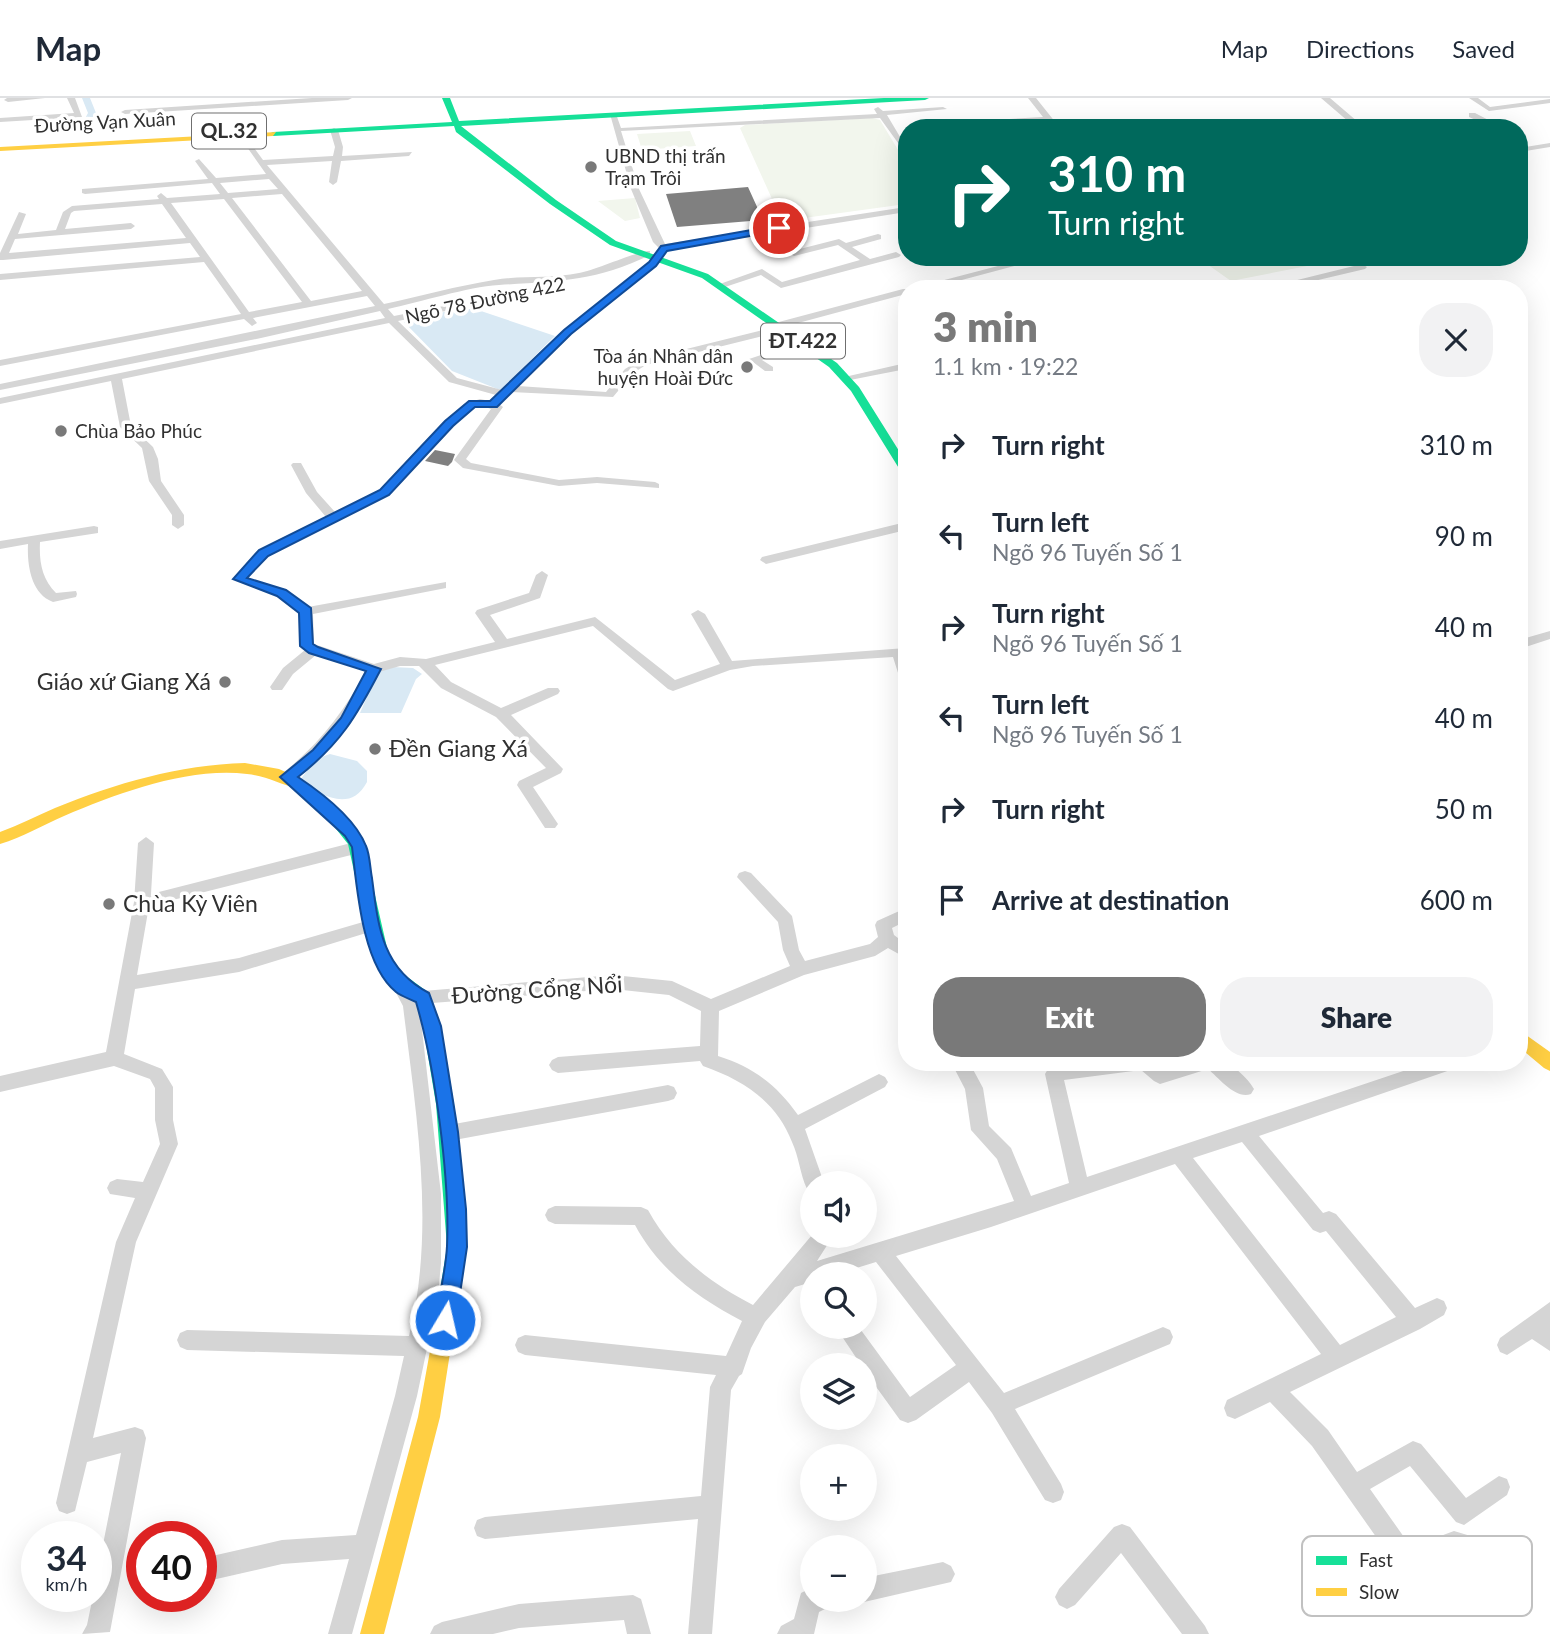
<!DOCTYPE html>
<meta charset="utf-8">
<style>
body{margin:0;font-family:Lato,sans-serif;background:#f2f2f3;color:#1f2937;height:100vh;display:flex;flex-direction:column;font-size:26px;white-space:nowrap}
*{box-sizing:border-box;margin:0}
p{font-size:23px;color:#747a83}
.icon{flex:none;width:38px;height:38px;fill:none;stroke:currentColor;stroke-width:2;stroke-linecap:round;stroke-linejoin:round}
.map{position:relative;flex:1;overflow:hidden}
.sheet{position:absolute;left:898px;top:182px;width:630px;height:791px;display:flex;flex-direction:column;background:#fff;border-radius:28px;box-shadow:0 7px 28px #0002}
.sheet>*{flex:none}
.guide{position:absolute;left:898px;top:21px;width:630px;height:147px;border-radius:28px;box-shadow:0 7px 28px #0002;background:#00695c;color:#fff;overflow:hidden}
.tools{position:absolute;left:800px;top:1073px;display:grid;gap:14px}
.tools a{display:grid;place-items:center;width:77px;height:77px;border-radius:50%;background:#fff;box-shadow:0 7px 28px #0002;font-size:35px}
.speed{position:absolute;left:21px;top:1423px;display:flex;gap:14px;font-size:35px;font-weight:700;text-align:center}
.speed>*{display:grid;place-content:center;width:91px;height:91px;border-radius:50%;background:#fff;box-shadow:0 7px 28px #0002;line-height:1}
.speed small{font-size:18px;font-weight:400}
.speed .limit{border:10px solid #d22;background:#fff;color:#111}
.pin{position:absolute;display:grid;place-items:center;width:60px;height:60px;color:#fff;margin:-30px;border:4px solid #fff;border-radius:50%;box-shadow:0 2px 7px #0007}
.me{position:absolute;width:77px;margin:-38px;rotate:9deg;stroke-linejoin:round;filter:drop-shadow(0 0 5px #0008)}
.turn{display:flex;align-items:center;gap:24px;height:147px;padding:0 35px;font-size:32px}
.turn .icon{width:91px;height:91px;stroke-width:2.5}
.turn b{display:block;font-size:49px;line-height:60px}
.round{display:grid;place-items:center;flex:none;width:74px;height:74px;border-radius:28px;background:#f2f2f3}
.summary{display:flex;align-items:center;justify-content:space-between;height:119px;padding:0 35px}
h1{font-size:42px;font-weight:800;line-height:52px;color:#797979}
.button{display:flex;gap:14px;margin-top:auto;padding:14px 35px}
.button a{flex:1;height:80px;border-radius:28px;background:#797979;color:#fff;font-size:28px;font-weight:800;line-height:80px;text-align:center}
.button a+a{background:#f2f2f3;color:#1f2937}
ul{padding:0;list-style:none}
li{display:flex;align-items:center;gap:21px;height:91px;padding:0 35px}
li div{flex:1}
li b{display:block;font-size:26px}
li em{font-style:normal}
header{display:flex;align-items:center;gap:42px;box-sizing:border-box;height:98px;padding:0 35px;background:#fff;border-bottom:2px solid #e0e1e3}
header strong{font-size:33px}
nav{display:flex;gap:38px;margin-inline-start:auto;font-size:24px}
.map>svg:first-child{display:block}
.green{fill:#f2f6ed}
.water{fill:#d9e9f4}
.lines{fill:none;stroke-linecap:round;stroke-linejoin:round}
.canal{fill:#d9e9f4;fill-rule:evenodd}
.building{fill:#808080}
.street{fill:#d5d5d5;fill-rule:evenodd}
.fast{fill:#16e098;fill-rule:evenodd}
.slow{fill:#ffcf43;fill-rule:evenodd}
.route{fill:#1a73e8;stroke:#114b97;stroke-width:2}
.poi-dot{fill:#797979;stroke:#fff;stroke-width:2.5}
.labels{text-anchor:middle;stroke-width:7;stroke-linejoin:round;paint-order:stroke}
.far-street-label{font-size:19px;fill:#313131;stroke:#fff}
.far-poi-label{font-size:19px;fill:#313131;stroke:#fff;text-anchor:start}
.shield{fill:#fff;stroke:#6f6f6f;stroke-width:2}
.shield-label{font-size:21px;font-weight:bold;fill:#313131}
.poi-label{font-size:23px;fill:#313131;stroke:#fff;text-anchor:start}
.street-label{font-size:23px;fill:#313131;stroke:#fff}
.key{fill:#fff;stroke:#c1c1c1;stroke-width:2}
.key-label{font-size:19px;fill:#313131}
</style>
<header>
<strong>Map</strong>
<nav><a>Map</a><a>Directions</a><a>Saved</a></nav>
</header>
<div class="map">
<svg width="1550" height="1536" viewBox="0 0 1550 1536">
<rect width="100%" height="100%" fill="#fff"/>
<path class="green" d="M 872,20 L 880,22 L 906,65 L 906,106 L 782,123 L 740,30 L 745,27 Z
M 690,33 L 696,48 L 642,52 L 637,36 Z
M 635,100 L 640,120 L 625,123 L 598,103 Z
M 1197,159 L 1340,159 L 1343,161 L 1231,183 Z"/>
<path class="water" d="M 456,211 L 475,211 L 555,238 L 500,292 L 452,273 L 404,224 Z
M 392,569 L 413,570 L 422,576 L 416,581 L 401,615 L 360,615 L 378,573 Z
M 330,656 L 357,663 L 367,673 L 367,684 C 351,715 321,698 300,682 L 316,661 Z"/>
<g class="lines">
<path class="canal" d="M 82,0 L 90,0 L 96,15 L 84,32 L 80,30 L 88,15 Z"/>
</g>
<path class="building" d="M 748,89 L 763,122 L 677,129 L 666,96 Z
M 435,352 L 455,356 L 452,364 L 448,368 L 425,363 Z"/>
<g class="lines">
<path class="street" d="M 7,0 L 45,0 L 8,4 L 4,2 Z
M 67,0 L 75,0 L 82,19 L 0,24 L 0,20 L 74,15 Z
M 312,0 L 352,0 L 348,2 L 125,16 L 121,14 L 125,12 Z
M 1028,0 L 1036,0 L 1060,30 L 1052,30 L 1047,23 L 939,29 L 935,27 L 939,25 L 1043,19 Z
M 1321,0 L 1330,0 L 1365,30 L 1356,30 Z
M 1469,0 L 1478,0 L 1490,9 L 1550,1 L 1550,5 L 1489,13 Z
M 878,9 L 883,13 L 943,9 L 947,11 L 887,17 L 906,49 L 906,56 L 880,20 L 621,33 L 639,91 L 665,146 L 906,109 L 906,114 L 667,152 L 656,168 L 572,236 L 518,288 L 606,294 L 625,271 L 638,263 L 775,229 L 775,225 L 903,191 L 909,191 L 906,196 L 787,228 L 787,232 L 646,267 L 633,275 L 613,299 L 511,294 L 499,306 L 503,309 L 466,361 L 471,365 L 559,382 L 597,379 L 655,384 L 659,386 L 659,390 L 597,385 L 559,388 L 463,370 L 454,362 L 491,311 L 480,307 L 472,310 L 389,396 L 267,458 L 247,480 L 287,492 L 308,509 L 446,484 L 446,490 L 441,491 L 313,516 L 314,546 L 374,566 L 400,559 L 426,561 L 495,544 L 475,515 L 477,512 L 529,495 L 536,477 L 542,473 L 548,477 L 540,500 L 490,517 L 507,541 L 595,519 L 675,582 L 720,566 L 691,516 L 698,512 L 705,516 L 732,563 L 906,550 L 906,582 L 899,578 L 893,559 L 753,568 L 730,572 L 673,593 L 668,591 L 593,528 L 435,567 L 451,584 L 501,610 L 548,590 L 558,590 L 560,593 L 558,596 L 511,617 L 563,671 L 561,675 L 533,689 L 558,726 L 555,730 L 545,730 L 517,687 L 519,683 L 546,670 L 496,619 L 441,590 L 419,568 L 400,568 L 379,574 C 356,617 331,651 293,683 L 283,683 L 281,679 L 283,675 C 319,646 344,614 366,573 L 316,557 L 293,576 L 282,592 L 272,592 L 270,589 L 283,570 L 305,552 L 300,548 L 300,514 L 277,498 L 233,481 L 259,452 L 326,419 L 306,395 L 291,367 L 293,365 L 301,365 L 317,394 L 335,414 L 381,392 L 464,306 L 480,301 L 490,303 L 496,297 L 449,284 L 389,225 L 122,281 L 131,328 L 153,349 L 158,361 L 161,383 L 184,417 L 184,427 L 178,431 L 172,427 L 172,417 L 149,383 L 142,350 L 120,329 L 111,283 L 0,306 L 0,300 L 385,220 L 380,213 L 261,240 L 0,292 L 0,286 L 375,208 L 367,198 L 253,220 L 257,225 L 252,228 L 244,221 L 0,268 L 0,262 L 241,216 L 204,164 L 0,182 L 0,176 L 200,159 L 190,145 L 3,162 L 0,162 L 0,155 L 19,114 L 26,116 L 18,136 L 56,132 L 63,114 L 72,108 L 159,101 L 157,98 L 161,95 L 167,100 L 220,96 L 212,85 L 85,96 L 82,95 L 82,91 L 208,81 L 195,63 L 199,61 L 216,80 L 266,76 L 237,35 L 243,35 L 263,62 L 333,58 L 335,49 L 330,32 L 334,30 L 338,32 L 343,49 L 342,58 L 412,54 L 409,58 L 341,63 L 337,84 L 333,87 L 329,84 L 332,63 L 267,67 L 384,206 C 421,198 457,188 494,182 C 522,177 551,181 579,175 C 596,172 640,152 650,153 L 650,157 C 594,184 558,183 499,187 C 467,189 421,204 388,211 L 394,218 L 539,189 L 541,191 L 536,194 L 398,223 L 457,280 L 502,292 L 564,232 L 650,164 L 659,150 L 653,144 L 631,91 L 610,16 L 616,16 L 621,30 L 877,16 L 874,11 ZM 269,81 L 278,91 L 228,95 L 220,85 ZM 282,96 L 362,193 L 311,203 L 232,100 ZM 224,101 L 302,204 L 249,214 L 171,105 ZM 162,106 L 186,140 L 9,155 L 15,141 L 131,131 L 135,128 L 131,125 L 65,131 L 71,115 L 74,113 Z
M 1469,15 L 1475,15 L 1502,29 L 1493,30 L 1469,19 Z
M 1550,45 L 1550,49 L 1519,54 L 1519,50 Z
M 878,136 L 881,137 L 881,141 L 852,149 L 870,161 L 896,154 L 901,157 L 899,159 L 781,190 L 761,177 L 722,190 L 717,187 L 762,171 L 782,184 L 860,162 L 838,147 L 794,158 L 780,149 L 780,145 L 786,145 L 796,152 L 839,141 L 846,145 Z
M 1032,159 L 1048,159 L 928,191 L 910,191 Z
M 1362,166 L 1367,169 L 1365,171 L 1280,191 L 1261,191 Z
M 805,242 L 810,245 L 809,247 L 762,262 L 773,269 L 773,273 L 765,273 L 749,261 Z
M 906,265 L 906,271 L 845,283 L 840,280 Z
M 906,424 L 906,432 L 766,466 L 760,462 L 762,459 Z
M 94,428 L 98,429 L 98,435 L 40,444 C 39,464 42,481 56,495 L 76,493 L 77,496 L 76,499 L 53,504 C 31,496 27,467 28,446 L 0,451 L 0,443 Z
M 1550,533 L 1550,541 L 1519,551 L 1519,542 Z
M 146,739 L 154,745 L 151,796 L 359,743 L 367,749 L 359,755 L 149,808 L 137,877 L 239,860 L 370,822 L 376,824 L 378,828 L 376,832 L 239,874 L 135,891 L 124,956 L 162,971 L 170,984 L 173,989 L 173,1022 L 178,1046 L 136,1144 L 93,1340 L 135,1329 L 143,1332 L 146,1340 L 110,1534 L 82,1536 L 87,1527 L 93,1498 L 96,1498 L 96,1482 L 121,1355 L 87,1364 L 75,1413 L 67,1416 L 59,1413 L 56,1405 L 116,1144 L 135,1100 L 110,1096 L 107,1090 L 110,1084 L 117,1081 L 143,1084 L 160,1046 L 155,1022 L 155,990 L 150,981 L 114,968 L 0,994 L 0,978 L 106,954 L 134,804 L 138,745 Z
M 745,773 L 751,775 L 792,818 L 799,852 L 805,863 L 870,846 L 878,839 L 875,827 L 877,823 L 906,810 L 906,823 L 892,830 L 894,837 L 906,846 L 906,860 L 888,850 L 875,858 L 804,877 L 719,913 L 718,958 C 753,969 777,987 798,1017 L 873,979 L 879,976 L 885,979 L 888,984 L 885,989 L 805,1031 L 824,1085 L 812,1085 L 812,1093 L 807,1091 C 800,1076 799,1059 792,1044 C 776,1003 743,982 703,968 L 700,963 L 558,975 L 552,972 L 549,967 L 552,962 L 558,959 L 700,948 L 701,913 L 669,897 L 613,891 L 419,906 L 441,1096 L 441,1165 L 438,1198 L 417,1298 L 352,1536 L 328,1536 L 349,1461 L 282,1466 L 212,1482 L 204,1478 L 201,1472 L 204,1462 L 212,1458 L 282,1442 L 356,1437 L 395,1298 L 404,1258 L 187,1252 L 180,1249 L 177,1242 L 180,1235 L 187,1232 L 409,1238 C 436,1131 416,1016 403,908 L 393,889 L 396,884 L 402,882 L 408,884 L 415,898 L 423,893 L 613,877 L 672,883 L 711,901 L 790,868 L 783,852 L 778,824 L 737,779 L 739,775 Z
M 951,964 L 969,964 L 983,990 L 989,1028 L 1011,1050 L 1031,1098 L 1069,1085 L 1045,976 L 1048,971 C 1081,959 1122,964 1157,964 L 1163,969 C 1176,966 1212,960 1225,964 C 1234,967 1250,983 1254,991 L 1251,996 C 1236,1002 1219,980 1208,971 L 1160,986 L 1154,983 L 1141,972 L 1064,982 L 1087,1079 L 1430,964 L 1462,964 L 1459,969 L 1259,1038 L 1323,1115 L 1329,1113 L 1336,1116 L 1415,1210 L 1437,1200 L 1444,1203 L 1447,1210 L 1444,1217 L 1420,1231 L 1290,1294 L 1328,1332 L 1357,1374 L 1413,1343 L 1421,1346 L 1466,1400 L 1499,1378 L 1507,1381 L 1510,1389 L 1507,1397 L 1464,1427 L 1456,1424 L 1410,1368 L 1370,1391 L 1411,1449 L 1454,1433 L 1494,1445 L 1498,1453 L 1494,1461 L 1486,1465 L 1454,1455 L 1406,1474 L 1398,1470 L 1312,1348 L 1270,1304 L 1235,1321 L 1227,1318 L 1224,1310 L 1227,1302 L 1321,1256 L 1175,1066 L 991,1129 L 896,1158 L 1004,1295 L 1163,1229 L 1170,1232 L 1173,1239 L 1170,1246 L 1015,1311 L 1061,1386 L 1064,1394 L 1061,1402 L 1053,1405 L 1045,1402 L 992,1315 L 969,1284 L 916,1322 L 908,1325 L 900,1322 L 864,1272 L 864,1267 L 861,1267 L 835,1228 L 858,1228 L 910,1299 L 956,1267 L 876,1164 L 837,1176 L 812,1176 L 812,1184 L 795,1189 L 765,1224 L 751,1250 L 742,1276 L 739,1278 L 731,1292 L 712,1536 L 688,1536 L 698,1421 L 485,1441 L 477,1438 L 474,1430 L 477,1422 L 485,1419 L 701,1398 L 710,1289 L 716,1277 L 525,1257 L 518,1254 L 515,1247 L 518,1240 L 525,1237 L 726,1258 L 742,1223 C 698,1200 659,1172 635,1127 L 555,1126 L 548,1123 L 545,1117 L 548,1111 L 555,1108 L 641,1109 L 648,1112 C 672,1156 709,1184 753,1207 L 812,1137 L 833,1138 L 817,1163 L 1014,1103 L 997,1061 L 971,1032 L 965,991 ZM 1242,1044 L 1313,1132 L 1320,1135 L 1326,1133 L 1396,1219 L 1340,1247 L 1193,1060 Z
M 668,987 L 674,989 L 677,995 L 674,1001 L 668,1003 L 449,1043 L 442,1041 L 440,1035 L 442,1029 L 449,1027 Z
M 1550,1204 L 1550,1253 L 1532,1241 L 1507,1257 L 1500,1254 L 1497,1247 L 1500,1240 Z
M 1122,1426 L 1130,1429 L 1205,1528 L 1209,1536 L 1182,1536 L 1121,1455 L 1075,1507 L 1067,1511 L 1059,1507 L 1055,1499 L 1059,1491 L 1114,1429 Z
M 943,1464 L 951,1468 L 955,1476 L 951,1484 L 864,1504 L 859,1502 L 864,1502 L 864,1480 Z
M 809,1491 L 812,1491 L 812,1502 L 831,1502 L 827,1510 L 819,1514 L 814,1536 L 777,1536 L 781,1528 L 794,1521 L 801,1495 Z
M 633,1497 L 641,1501 L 651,1536 L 627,1536 L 624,1522 L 519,1530 L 493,1536 L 430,1536 L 434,1528 L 442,1524 L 519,1506 Z"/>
<path class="fast" d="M 442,0 L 450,0 L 459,23 L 884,0 L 929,0 L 925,2 L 461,28 L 556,102 L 616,143 L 708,176 L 837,265 L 859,289 L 906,364 L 906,375 L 900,372 L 851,293 L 829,269 L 702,180 L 610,147 L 550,106 L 456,34 L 454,28 L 273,38 L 269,36 L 273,34 L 452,24 Z
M 298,681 L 303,682 L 339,714 L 363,745 L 388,854 L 402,875 L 429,895 L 441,928 L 454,1006 L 467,1149 L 452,1242 L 449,1249 L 442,1252 L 435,1249 L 432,1242 L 447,1149 L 436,1006 L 423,928 L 416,904 L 390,885 L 372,855 L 348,746 L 329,722 L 293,690 L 291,686 Z"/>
<path class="slow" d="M 276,34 L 273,38 L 0,53 L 0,49 Z
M 245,665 L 279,671 L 303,682 L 305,686 L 298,691 C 280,686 266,678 247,676 C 187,669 119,695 64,718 C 43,727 23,739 0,746 L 0,734 C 19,727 36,718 55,710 C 116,685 179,667 245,665 Z
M 1519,932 L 1550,954 L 1550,973 L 1544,970 L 1519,949 Z
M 442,1232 L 449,1235 L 452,1242 L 440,1319 L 384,1536 L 360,1536 L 418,1319 L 432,1242 L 435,1235 Z"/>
</g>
<path class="route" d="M 779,127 L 783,132 L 667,153 L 656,168 L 571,236 L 497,309 L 475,309 L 453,328 L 389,397 L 268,458 L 247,480 L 286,492 L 311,510 L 313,546 L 318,549 L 381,571 C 356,619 341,645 298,679 C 322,695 355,720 366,748 C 370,757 370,770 372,780 C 378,828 382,871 429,895 L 441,928 L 458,1034 L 466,1111 L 467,1149 L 456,1222 L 453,1229 L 445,1232 L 438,1229 L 435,1222 C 439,1198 446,1172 447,1148 C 450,1080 435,969 416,904 C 410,901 401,898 396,894 C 362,867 357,790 352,749 L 345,738 L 280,679 L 313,652 L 341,620 L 366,573 L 309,555 L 300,548 L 299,515 L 277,498 L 233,481 L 259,452 L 380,392 L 445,323 L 469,303 L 490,303 L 564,232 L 649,164 L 661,148 Z"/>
<g class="poi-dot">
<circle cx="591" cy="69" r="7"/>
<circle cx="747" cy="269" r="7"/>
<circle cx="61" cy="333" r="7"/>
<circle cx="225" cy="584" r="7"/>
<circle cx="375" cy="651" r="7"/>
<circle cx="109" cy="806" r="7"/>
</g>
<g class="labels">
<g class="far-street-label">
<text transform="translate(105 24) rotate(-3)" y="7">Đường Vạn Xuân</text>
<text transform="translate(485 202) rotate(-12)" y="7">Ngõ 78 Đường 422</text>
</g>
<g class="far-poi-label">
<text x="605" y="65">UBND thị trấn<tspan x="605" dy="22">Trạm Trôi</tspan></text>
<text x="733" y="265" text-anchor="end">Tòa án Nhân dân<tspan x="733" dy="22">huyện Hoài Đức</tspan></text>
<text x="75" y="340">Chùa Bảo Phúc</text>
</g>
<g class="shield">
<rect x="192" y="15.5" width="74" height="35" rx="5"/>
<rect x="761" y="225.5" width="84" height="35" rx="5"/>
</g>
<g class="shield-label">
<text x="229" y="40">QL.32</text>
<text x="803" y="250">ĐT.422</text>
</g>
<g class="poi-label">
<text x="211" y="592" text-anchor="end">Giáo xứ Giang Xá</text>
<text x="389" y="659">Đền Giang Xá</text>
<text x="123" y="814">Chùa Kỳ Viên</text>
</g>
<g class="street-label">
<text transform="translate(537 892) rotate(-4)" y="8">Đường Cổng Nổi</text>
</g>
</g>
<rect x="1302" y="1438" width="230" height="80" rx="10" class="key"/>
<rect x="1316" y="1458" width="31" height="9" fill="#16e098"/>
<rect x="1316" y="1490" width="31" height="8" fill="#ffcf43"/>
<g class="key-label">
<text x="1359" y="1469">Fast</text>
<text x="1359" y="1501">Slow</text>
</g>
</svg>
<div class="tools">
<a><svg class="icon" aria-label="sound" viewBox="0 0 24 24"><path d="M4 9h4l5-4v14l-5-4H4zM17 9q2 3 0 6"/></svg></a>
<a><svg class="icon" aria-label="search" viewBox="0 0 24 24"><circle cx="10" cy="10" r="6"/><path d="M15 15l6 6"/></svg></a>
<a><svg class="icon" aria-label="layers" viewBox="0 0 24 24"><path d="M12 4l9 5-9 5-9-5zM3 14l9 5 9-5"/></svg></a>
<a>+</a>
<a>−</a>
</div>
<div class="speed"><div>34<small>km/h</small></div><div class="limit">40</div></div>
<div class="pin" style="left:779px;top:130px;background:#d93025"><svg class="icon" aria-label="arrive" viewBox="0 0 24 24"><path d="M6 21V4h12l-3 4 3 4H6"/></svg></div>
<svg class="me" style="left:445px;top:1222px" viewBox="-20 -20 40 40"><circle r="17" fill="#1a73e8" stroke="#fff" stroke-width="3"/><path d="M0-11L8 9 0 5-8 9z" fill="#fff"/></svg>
<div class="guide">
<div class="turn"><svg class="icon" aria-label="right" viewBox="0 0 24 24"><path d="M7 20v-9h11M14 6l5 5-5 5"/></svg><div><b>310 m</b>Turn right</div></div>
</div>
<section class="sheet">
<div class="summary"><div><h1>3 min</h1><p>1.1 km · 19:22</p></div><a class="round"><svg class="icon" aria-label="close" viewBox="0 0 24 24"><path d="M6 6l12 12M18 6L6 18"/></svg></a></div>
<ul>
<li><svg class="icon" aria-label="right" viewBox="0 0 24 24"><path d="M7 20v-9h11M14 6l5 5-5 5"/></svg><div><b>Turn right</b></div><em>310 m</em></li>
<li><svg class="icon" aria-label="left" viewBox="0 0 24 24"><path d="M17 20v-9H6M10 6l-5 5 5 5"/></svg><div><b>Turn left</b><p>Ngõ 96 Tuyến Số 1</p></div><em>90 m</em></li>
<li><svg class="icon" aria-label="right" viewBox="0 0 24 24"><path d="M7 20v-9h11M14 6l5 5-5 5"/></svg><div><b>Turn right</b><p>Ngõ 96 Tuyến Số 1</p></div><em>40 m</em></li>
<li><svg class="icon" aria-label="left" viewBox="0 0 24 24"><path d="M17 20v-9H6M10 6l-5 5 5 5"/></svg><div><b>Turn left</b><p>Ngõ 96 Tuyến Số 1</p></div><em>40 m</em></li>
<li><svg class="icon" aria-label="right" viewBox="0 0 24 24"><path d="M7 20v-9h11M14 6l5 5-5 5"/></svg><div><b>Turn right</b></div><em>50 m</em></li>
<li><svg class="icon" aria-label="arrive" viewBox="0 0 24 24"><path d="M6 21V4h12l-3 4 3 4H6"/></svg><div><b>Arrive at destination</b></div><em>600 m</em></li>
</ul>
<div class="button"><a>Exit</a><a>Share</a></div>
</section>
</div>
